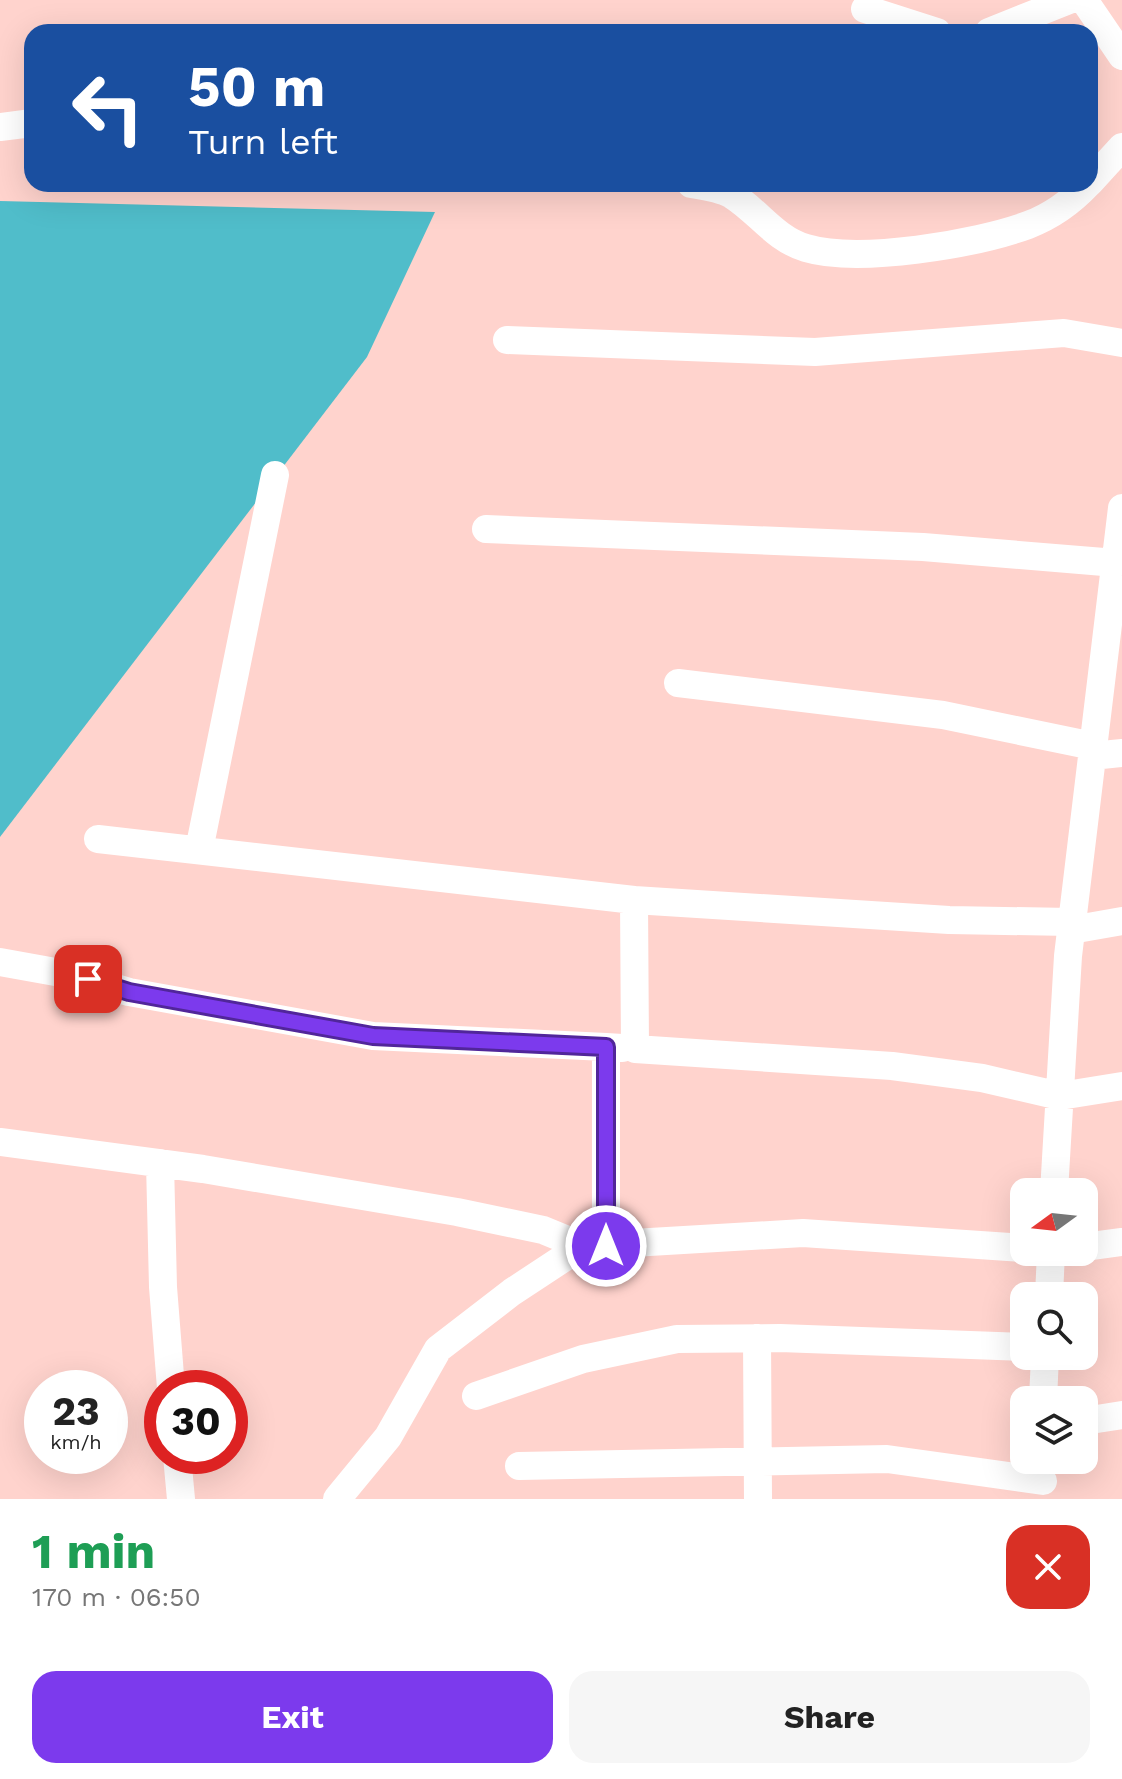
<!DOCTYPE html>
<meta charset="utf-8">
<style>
body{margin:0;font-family:"Work Sans",sans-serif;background:#f6f6f6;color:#222;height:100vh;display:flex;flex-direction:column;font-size:30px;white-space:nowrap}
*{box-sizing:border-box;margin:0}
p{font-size:26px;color:#767676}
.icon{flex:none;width:44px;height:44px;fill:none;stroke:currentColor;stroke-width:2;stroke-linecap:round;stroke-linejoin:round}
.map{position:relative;height:1499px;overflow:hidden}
.details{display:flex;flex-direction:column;background:#fff;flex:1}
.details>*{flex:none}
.guide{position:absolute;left:24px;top:24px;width:1074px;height:168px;border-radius:24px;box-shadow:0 8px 32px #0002;background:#1a4fa0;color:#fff;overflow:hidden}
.needle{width:52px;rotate:255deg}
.fabs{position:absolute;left:1010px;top:1178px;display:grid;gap:16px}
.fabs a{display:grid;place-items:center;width:88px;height:88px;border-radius:16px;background:#fff;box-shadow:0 8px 32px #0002;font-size:40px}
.speed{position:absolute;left:24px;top:1370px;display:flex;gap:16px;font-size:40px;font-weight:700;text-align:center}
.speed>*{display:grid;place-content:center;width:104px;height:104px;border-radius:50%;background:#fff;box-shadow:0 8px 32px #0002;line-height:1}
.speed small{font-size:20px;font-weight:400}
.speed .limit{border:12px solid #d22;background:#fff;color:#111}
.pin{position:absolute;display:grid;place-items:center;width:68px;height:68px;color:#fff;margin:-34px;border-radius:16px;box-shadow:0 4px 12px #0006}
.me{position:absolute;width:88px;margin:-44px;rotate:0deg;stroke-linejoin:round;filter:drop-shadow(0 0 6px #0008)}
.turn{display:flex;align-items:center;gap:28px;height:168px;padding:0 32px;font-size:36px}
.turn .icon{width:104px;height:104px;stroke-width:2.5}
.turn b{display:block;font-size:56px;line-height:68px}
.round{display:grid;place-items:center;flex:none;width:84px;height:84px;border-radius:24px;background:#f6f6f6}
.head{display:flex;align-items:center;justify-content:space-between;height:136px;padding:0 32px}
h1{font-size:48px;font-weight:700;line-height:60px;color:#1e9e55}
.action{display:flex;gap:16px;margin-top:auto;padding:16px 32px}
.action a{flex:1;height:92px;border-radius:24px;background:#7c3aed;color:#fff;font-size:32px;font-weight:700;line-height:92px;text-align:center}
.action a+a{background:#f6f6f6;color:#222}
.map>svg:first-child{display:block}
.water{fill:#50bdca}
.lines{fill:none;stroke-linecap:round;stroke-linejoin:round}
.minor{stroke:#fff;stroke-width:28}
.route-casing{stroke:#51269a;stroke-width:20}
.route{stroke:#7c3aed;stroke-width:14}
</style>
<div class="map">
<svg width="1122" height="1499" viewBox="0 0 1122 1499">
<rect width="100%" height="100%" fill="#ffd3cd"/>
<path class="water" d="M 0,201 L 435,212 L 367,357 L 0,837 Z"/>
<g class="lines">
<path class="minor" d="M 1084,0 L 1122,56
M 865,9 L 937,32
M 989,32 L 1069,0
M 0,127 L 32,123
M 1090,182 L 1122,147
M 691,184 C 704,186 720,188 732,195 C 758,211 775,239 806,248 C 859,264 976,244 1028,225 C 1052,216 1071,202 1088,184
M 507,340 L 815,352 L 1064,333 L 1122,343
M 486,529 L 923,547 L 1116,563
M 678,683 L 943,715 L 1093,746
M 1092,756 L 1122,753
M 98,839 L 634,900
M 199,850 L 275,475
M 1071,922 L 949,920 L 634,900 L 635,1049 L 892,1066 L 982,1078 L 1060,1096 L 1122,1086
M 1071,930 L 1122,921
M 0,962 L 72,975 L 129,992 L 373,1036 L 606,1047
M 0,1142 L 203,1169 L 457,1212 L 543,1230 L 582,1246 L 803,1233 L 1024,1248
M 160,1163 L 163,1287 L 171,1388
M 1054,1192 L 1068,956 L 1122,508
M 606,1246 L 606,1047 L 622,1048
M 1084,1247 L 1122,1242
M 1049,1296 L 1051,1252
M 757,1338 L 758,1499
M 476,1396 L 583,1359 L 677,1339 L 780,1338 L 1024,1347
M 1043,1400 L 1045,1356
M 1084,1421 L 1122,1415
M 177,1456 L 181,1499
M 519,1466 L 887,1459 L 1043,1481
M 337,1499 L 388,1437 L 438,1349 L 512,1292 L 582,1246"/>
</g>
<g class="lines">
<g class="route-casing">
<path id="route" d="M 88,979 L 129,992 L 373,1036 L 606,1047 L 606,1246"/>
</g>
<use href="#route" class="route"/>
</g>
</svg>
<div class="fabs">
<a><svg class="needle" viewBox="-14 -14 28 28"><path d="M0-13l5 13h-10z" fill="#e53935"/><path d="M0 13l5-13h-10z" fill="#767676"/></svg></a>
<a><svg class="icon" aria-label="search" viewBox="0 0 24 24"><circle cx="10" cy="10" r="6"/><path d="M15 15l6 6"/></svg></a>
<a><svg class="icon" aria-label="layers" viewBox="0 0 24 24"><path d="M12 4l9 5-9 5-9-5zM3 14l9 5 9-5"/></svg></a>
</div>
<div class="speed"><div>23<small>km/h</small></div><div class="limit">30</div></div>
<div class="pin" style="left:88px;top:979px;background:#d93025"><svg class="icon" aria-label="arrive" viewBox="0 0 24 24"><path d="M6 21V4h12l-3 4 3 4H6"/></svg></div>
<svg class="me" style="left:606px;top:1246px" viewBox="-20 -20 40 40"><circle r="17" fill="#7c3aed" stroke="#fff" stroke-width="3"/><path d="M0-11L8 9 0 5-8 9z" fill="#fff"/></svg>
<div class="guide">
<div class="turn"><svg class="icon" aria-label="left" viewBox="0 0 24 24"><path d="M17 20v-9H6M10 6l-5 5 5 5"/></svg><div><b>50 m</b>Turn left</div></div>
</div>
</div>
<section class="details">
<div class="head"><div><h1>1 min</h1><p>170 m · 06:50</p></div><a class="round" style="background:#d93025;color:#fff"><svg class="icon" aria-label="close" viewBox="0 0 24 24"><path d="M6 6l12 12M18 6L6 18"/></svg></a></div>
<div class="action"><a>Exit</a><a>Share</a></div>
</section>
